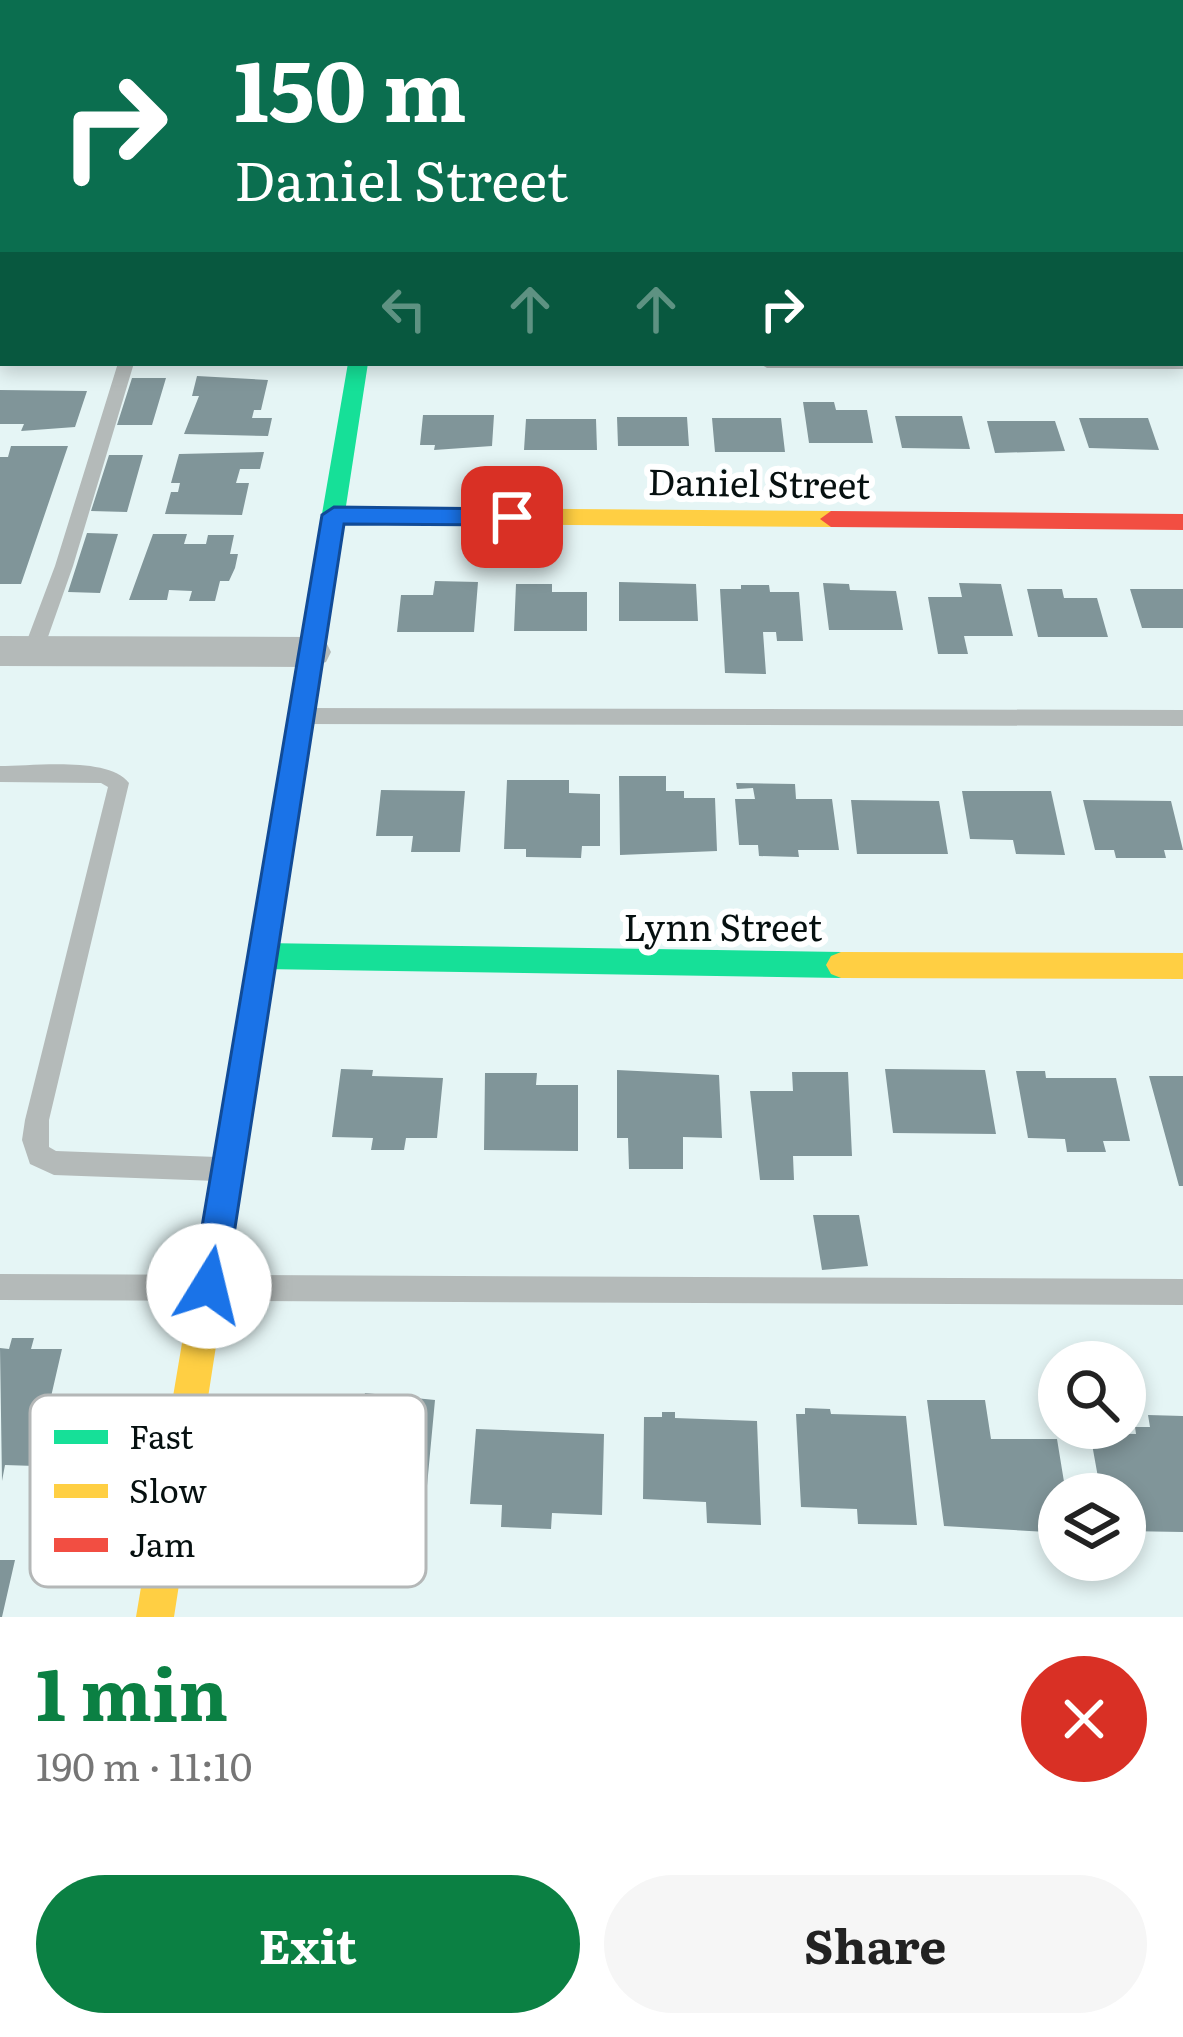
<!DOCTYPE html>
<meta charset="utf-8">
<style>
body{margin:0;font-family:Literata,serif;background:#f6f6f6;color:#222;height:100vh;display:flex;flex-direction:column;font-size:45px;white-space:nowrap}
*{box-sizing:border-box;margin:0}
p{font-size:39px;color:#767676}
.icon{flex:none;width:66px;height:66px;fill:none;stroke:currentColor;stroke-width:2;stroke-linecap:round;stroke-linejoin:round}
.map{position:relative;height:1617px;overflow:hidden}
.panel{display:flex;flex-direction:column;background:#fff;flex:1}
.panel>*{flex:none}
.banner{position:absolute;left:0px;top:0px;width:1185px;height:366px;box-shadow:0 6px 18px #0003;background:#0b6e4f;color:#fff;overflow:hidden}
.buttons{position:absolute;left:1038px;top:1341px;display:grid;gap:24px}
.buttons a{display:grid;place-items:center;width:108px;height:108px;border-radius:50%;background:#fff;box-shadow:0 6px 18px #0003;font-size:60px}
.pin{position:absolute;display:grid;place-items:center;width:102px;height:102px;color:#fff;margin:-51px;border-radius:24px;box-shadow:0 6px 18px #0006}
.me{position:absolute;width:132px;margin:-66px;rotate:9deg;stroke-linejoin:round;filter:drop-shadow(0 0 9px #0008)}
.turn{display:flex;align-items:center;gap:42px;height:252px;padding:0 36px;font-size:54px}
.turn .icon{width:156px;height:156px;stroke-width:2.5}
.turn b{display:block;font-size:84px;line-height:102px}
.lanes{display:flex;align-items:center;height:114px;padding:0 36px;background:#0003;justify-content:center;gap:60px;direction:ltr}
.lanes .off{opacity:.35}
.round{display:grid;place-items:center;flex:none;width:126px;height:126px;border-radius:63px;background:#f6f6f6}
.headline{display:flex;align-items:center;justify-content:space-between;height:204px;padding:0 36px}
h1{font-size:72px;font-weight:700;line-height:90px;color:#0b8043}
.primary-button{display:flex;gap:24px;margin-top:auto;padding:24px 36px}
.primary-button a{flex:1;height:138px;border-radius:72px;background:#0b8043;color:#fff;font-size:48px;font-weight:700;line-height:138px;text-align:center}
.primary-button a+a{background:#f6f6f6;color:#222}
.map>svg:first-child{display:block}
.building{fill:#809599}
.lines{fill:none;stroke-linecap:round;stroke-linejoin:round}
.lane{fill:#b4bab9;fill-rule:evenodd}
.street{fill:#b4bab9;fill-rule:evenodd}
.fast{fill:#16e098;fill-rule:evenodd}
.slow{fill:#ffcf43;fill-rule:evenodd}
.jam{fill:#f24e42;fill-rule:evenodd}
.route{fill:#1a73e8;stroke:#114b97;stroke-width:3}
.labels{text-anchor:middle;stroke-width:12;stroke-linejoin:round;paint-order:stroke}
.street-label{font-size:36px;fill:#061010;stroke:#fff}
.key{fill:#fff;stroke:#b4b7b7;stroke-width:3}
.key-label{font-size:33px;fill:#061010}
</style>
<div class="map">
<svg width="1183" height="1617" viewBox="0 0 1183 1617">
<rect width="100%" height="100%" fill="#e5f5f5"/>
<path class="building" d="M 197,376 L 268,380 L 261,410 L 254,410 L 252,418 L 272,418 L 268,436 L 184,434 L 199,396 L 192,396 Z
M 132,378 L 166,378 L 152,425 L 117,425 Z
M 0,390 L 87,391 L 75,427 L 21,431 L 24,424 L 0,424 Z
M 803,402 L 834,402 L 836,410 L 867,410 L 873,443 L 809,443 Z
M 423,415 L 494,415 L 492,446 L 434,450 L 435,445 L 420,445 Z
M 895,416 L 962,416 L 970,449 L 902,448 Z
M 617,417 L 687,417 L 689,446 L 618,446 Z
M 712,418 L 781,418 L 785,452 L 715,452 Z
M 1079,418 L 1148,418 L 1159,450 L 1089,448 Z
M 526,419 L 596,419 L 597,450 L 524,450 Z
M 987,421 L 1055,421 L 1065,451 L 995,453 Z
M 11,446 L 68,446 L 21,584 L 0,584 L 0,457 L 8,457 Z
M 264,452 L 260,469 L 240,469 L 236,483 L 249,483 L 242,515 L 165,514 L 171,492 L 178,492 L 180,483 L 171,483 L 179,454 Z
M 109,455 L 143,455 L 127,512 L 91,511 Z
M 87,533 L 118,534 L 100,593 L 68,592 Z
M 153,534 L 187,534 L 184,544 L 206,544 L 208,535 L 234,535 L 230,554 L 238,554 L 235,568 L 229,581 L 220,581 L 215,601 L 189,601 L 192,591 L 169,590 L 167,600 L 129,600 Z
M 435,581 L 478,582 L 474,632 L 397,632 L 401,595 L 433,595 Z
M 619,582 L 696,584 L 698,621 L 619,621 Z
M 823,583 L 849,584 L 850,590 L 896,591 L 903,630 L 829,630 Z
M 959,583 L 1001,584 L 1013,636 L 964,636 L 968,654 L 938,654 L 928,597 L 962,597 Z
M 516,584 L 552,584 L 552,592 L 587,592 L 587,631 L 514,631 Z
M 741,585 L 769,585 L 770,592 L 799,592 L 803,641 L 777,641 L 776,632 L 763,632 L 766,674 L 725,673 L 720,589 L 741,589 Z
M 1027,589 L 1062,589 L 1064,598 L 1097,598 L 1108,637 L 1038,637 Z
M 1130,589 L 1183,589 L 1183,628 L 1142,628 Z
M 619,776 L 666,776 L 666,791 L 684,791 L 684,798 L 715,798 L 717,851 L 620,855 Z
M 507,780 L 569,780 L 569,793 L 600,794 L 600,846 L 582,846 L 581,858 L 526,857 L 526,849 L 504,849 Z
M 736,783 L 795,784 L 796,799 L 832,799 L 839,850 L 798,850 L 799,857 L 759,856 L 758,845 L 739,845 L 735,799 L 755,799 L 753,788 L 737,789 Z
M 381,790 L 465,791 L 460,852 L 411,852 L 413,836 L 376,836 Z
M 962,791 L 1051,791 L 1065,855 L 1016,854 L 1013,840 L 970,839 Z
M 851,800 L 939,801 L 948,854 L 857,854 Z
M 1083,800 L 1171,801 L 1183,850 L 1164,850 L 1166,858 L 1116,858 L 1114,850 L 1095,850 Z
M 341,1069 L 373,1070 L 372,1076 L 443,1078 L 437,1138 L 406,1138 L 404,1150 L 371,1150 L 373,1138 L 332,1137 Z
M 885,1069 L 985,1070 L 996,1134 L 893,1133 Z
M 617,1070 L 719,1075 L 722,1138 L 683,1137 L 683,1169 L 629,1169 L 628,1138 L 617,1138 Z
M 1016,1071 L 1045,1071 L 1046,1078 L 1116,1078 L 1130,1141 L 1103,1141 L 1106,1152 L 1067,1152 L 1065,1139 L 1028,1138 Z
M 792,1072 L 848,1072 L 852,1156 L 793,1156 L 794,1180 L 760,1180 L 750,1091 L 793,1091 Z
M 485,1073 L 537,1073 L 536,1085 L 578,1085 L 578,1151 L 484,1150 Z
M 1149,1076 L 1183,1076 L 1183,1186 L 1179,1186 Z
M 813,1215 L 859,1215 L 868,1266 L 822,1270 Z
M 12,1338 L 34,1338 L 31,1349 L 62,1349 L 35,1466 L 5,1465 L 2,1481 L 0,1348 L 9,1349 Z
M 365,1393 L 435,1400 L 423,1529 L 351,1527 L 358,1472 L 299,1470 L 310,1395 L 364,1397 Z
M 927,1400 L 985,1400 L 991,1439 L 1057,1439 L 1066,1494 L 1059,1494 L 1059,1528 L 1046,1527 L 1047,1532 L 944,1526 Z
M 805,1408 L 830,1409 L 831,1414 L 906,1416 L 917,1525 L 858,1524 L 857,1509 L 801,1507 L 796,1414 L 805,1414 Z
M 662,1412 L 675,1412 L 675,1418 L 757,1421 L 761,1525 L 707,1523 L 706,1502 L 643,1499 L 644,1417 L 662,1417 Z
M 1148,1415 L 1183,1416 L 1183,1532 L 1125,1531 L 1125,1494 L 1101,1494 L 1090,1433 L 1136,1434 L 1135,1427 L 1150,1427 Z
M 476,1429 L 604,1434 L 602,1515 L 552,1513 L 551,1529 L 501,1527 L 502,1505 L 470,1504 Z
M 0,1560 L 15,1560 L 2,1617 L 0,1617 Z"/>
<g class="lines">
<path class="lane" d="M 0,119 L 3,119 L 3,127 L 0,127 Z
M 1182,124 L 1183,124 L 1183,132 L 1182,132 Z
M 0,355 L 3,355 L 3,363 L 9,364 L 0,365 Z
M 1183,359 L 1183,369 L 767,368 L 759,363 L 1182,363 Z
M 118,363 L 134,363 L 73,566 L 43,651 L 33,658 L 23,651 L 55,566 Z
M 302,708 L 1183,710 L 1183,726 L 302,724 L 292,716 Z
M 0,766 C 33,766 109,756 129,783 L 49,1120 L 49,1147 L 56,1151 L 217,1157 L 226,1160 L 229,1169 L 226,1178 L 217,1181 L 54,1175 L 30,1164 L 22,1140 L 25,1120 L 108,787 L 101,783 L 0,782 Z
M 0,1274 L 1183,1279 L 1183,1305 L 0,1300 Z"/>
<path class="street" d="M 0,20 L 3,21 L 3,37 L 0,36 Z
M 1182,33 L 1183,33 L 1183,49 L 1182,49 Z
M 0,217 L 3,217 L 3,235 L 0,235 Z
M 1182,225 L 1183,225 L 1183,243 L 1182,243 Z
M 0,636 L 312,637 L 326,642 L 331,652 L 326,662 L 312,667 L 0,666 Z"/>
<path class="fast" d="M 409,0 L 425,0 L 425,3 L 409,3 Z
M 348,363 L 368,363 L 318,688 L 305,698 L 292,688 Z
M 262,943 L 841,952 L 851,956 L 856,965 L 851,974 L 841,978 L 262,969 L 252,965 L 247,956 L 252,947 Z"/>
<path class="slow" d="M 334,507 L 831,511 L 842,519 L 831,527 L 334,523 L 323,515 Z
M 305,678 L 318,688 L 174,1617 L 136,1617 L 292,688 Z
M 841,952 L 1183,953 L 1183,979 L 841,978 L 831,974 L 826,965 L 831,956 Z"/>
<path class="jam" d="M 831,511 L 1183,514 L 1183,530 L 831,527 L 820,519 Z"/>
</g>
<path class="route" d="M 334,507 L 512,509 L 523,517 L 512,525 L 344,524 L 226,1286 L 221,1298 L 209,1303 L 197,1298 L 192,1286 L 322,515 Z"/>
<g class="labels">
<g class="street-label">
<text transform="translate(759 484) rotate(1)" y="13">Daniel Street</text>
<text x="723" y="941">Lynn Street</text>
</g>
</g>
<rect x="30" y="1395" width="396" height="192" rx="18" class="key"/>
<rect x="54" y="1430" width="54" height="14" fill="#16e098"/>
<rect x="54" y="1484" width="54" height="14" fill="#ffcf43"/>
<rect x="54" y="1538" width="54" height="14" fill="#f24e42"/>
<g class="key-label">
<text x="129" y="1449">Fast</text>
<text x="129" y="1503">Slow</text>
<text x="129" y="1557">Jam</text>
</g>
</svg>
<div class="buttons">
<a><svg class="icon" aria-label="search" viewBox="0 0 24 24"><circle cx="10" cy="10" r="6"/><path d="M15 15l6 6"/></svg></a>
<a><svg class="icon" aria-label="layers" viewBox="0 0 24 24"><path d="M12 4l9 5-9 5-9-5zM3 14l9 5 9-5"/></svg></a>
</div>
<div class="pin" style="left:512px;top:517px;background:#d93025"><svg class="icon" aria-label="arrive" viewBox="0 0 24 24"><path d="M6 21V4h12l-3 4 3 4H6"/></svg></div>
<svg class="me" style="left:209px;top:1286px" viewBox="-20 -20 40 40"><circle r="19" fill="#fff"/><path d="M0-13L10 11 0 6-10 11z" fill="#1a73e8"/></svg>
<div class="banner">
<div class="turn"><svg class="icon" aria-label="right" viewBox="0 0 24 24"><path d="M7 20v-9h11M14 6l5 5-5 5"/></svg><div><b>150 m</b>Daniel Street</div></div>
<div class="lanes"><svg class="icon off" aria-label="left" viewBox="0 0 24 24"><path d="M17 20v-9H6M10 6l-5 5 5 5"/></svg><svg class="icon off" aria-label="ahead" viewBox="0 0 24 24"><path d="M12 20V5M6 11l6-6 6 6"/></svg><svg class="icon off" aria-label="ahead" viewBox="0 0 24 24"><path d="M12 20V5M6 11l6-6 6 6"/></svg><svg class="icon" aria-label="right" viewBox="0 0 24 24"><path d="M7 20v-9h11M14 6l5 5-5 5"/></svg></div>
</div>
</div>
<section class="panel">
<div class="headline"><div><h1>1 min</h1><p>190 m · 11:10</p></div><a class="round" style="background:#d93025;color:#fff"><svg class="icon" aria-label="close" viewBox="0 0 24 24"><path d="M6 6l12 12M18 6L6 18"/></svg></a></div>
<div class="primary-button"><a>Exit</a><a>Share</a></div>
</section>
